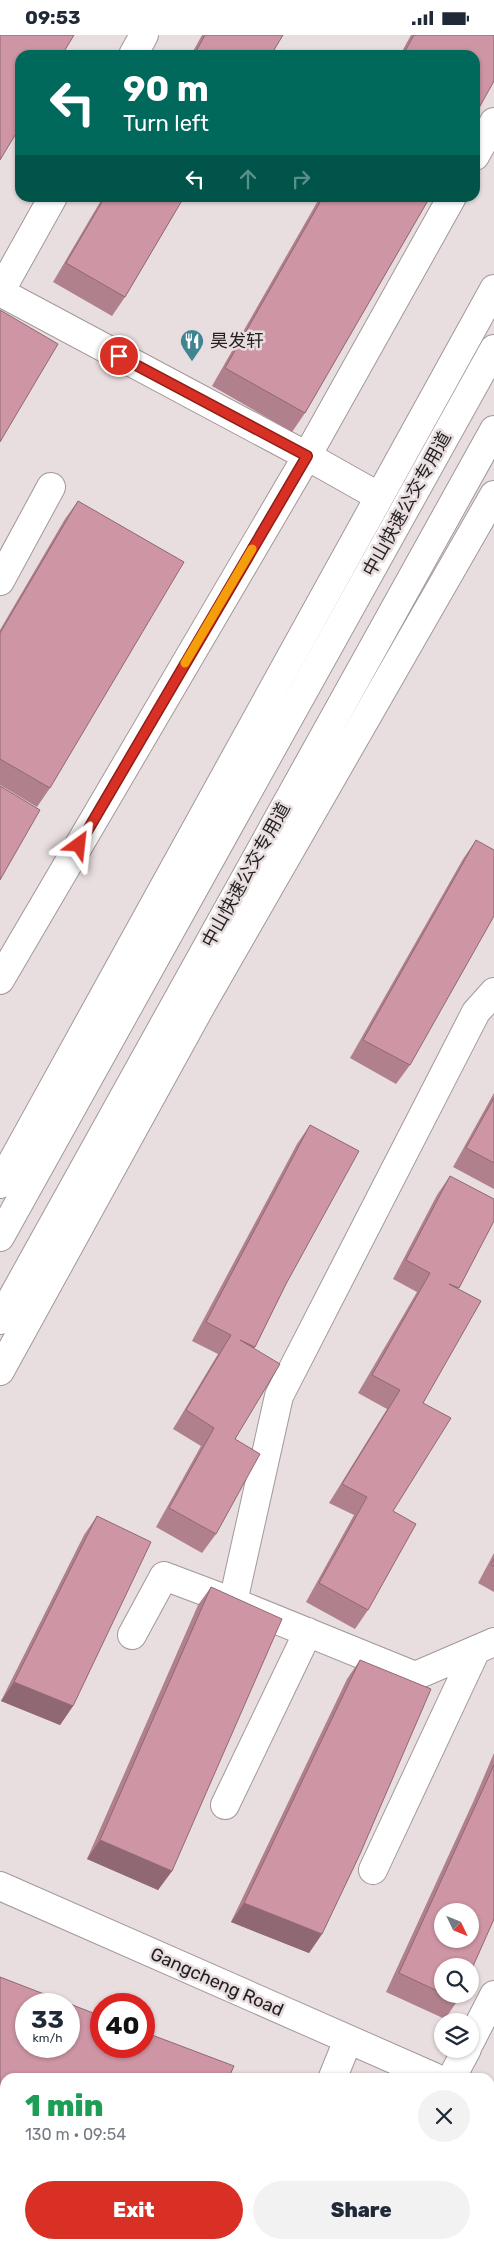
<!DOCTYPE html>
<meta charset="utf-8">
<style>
body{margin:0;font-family:Rubik,"Noto Sans SC",sans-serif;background:#f2f2f3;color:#1f2937;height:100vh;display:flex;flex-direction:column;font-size:19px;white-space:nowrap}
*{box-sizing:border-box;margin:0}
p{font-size:16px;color:#747a83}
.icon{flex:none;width:28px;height:28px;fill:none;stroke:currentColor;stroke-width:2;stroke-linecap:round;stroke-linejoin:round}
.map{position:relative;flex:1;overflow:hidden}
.drawer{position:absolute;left:0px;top:2038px;width:495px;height:176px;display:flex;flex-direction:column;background:#fff;border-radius:15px 15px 0 0;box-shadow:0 1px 4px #0004}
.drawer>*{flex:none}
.hud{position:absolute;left:15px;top:15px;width:465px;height:152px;border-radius:15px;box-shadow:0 1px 4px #0004;background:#00695c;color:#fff;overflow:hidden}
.needle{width:32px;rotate:133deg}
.controls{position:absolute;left:434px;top:1868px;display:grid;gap:10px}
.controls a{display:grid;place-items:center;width:45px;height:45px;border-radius:50%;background:#fff;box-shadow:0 1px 4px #0004;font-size:25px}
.speed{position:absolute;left:15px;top:1958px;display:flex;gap:10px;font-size:25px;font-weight:700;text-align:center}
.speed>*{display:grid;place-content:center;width:65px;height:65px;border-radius:50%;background:#fff;box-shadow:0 1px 4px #0004;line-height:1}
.speed small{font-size:12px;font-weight:400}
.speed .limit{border:8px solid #d22;background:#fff;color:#111}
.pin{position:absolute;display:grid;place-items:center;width:42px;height:42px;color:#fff;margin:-21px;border:2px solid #fff;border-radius:50%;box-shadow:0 1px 5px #0007}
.me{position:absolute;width:55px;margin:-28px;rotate:30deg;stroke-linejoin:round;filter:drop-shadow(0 0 4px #0008)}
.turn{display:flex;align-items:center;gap:18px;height:105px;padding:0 25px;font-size:22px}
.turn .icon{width:65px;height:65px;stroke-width:2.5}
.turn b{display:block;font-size:35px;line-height:42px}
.lanes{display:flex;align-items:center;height:48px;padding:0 25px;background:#0003;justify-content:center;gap:25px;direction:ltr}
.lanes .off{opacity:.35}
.round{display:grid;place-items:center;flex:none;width:52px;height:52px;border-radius:26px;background:#f2f2f3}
.head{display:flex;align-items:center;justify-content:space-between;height:85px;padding:0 25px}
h1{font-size:30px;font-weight:800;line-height:38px;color:#1e9e55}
.primary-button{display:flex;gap:10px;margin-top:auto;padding:10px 25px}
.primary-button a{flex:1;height:58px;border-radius:30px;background:#d93025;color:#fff;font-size:20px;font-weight:800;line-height:58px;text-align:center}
.primary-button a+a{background:#f2f2f3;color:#1f2937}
.status{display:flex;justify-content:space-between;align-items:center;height:35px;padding:0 25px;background:#fff;direction:ltr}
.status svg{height:14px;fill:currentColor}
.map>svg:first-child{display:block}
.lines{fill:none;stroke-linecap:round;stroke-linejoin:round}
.minor-casing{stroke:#a2989a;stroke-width:30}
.major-casing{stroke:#a2989a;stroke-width:30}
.minor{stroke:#fff;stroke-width:28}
.major{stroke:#fff;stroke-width:28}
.wall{fill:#b1808d}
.shaded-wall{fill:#906873}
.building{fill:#ce95a4;stroke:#906873;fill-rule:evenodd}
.route-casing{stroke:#8d1f18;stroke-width:12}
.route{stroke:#d93025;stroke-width:9}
.slow{stroke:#f59e0b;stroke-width:9}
.labels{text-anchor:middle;stroke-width:5;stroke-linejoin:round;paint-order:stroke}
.poi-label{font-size:18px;fill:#231f20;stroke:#e8dddf;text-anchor:start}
.street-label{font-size:18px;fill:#231f20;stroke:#e8dddf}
</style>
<div class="status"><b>09:53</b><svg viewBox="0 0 49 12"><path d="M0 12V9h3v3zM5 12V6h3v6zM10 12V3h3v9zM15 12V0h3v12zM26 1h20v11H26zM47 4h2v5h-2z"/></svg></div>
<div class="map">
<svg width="494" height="2213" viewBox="0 0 494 2213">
<rect width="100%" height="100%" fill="#e8dddf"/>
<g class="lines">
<g class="minor-casing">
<path id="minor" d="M 133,20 L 144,0
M 475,121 L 494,87
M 0,257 L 307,421 L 378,461
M 0,257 L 53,162
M 0,546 L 51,452
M 0,945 L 307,421 L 452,162
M 494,957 L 476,977 L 279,1361 L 233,1567 L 415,1641 L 494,1607
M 0,1202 L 494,314
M 0,1285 L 494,395
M 132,1600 L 164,1541 L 233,1567
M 225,1770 L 308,1597
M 373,1835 L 476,1615
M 0,1851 L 434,2042
M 470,2007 L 494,1960
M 333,2042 L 348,2005
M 452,2042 L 467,2014
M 490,2069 L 494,2071
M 0,2143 L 5,2145
M 263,2213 L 265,2209"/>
</g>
<g class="major-casing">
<path id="major" d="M 0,1149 L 494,254
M 0,1336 L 202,969 L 494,460"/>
</g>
<use href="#minor" class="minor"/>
<use href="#major" class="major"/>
</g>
<path class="wall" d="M 202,0 L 283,0 L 271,20 L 191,20 Z
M 411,0 L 494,0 L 475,20 L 400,20 Z
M 103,162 L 184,162 L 125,262 L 112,281 L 53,247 Z
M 320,162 L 430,162 L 305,378 L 292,397 L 212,351 Z
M 78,466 L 50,753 L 37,772 L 0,750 L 0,595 L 65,484 Z
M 476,805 L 410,1030 L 396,1049 L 350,1023 L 463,824 Z
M 494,1058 L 494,1154 L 453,1132 Z
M 310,1090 L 286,1249 L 254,1314 L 216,1499 L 202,1518 L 156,1492 L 201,1411 L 173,1394 L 218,1319 L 192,1306 L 297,1109 Z
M 450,1141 L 458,1254 L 423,1368 L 393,1476 L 368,1575 L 355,1594 L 306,1567 L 354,1480 L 329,1468 L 387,1374 L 358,1358 L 417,1257 L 393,1244 L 437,1160 Z
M 97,1481 L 73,1671 L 60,1690 L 1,1666 L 84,1500 Z
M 494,1518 L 494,1557 L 478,1548 Z
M 211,1552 L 172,1836 L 158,1855 L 87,1824 L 198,1570 Z
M 360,1625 L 322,1899 L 309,1918 L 231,1887 L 347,1644 Z
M 494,1718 L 494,1884 L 442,1931 L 442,1959 L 461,1959 L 458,1965 L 445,1984 L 386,1957 L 474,1765 Z
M 137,2209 L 207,2209 L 205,2213 L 135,2213 Z"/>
<path class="shaded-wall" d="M 14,1647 L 73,1671 L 60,1690 L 1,1666 Z
M 100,1805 L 172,1836 L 158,1855 L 87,1824 Z
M 244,1868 L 322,1899 L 309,1918 L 231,1887 Z
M 0,2105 L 5,2107 L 0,2115 Z"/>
<path class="building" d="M 0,0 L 74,0 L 62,20 L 20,20 L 20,92 L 0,125 Z
M 205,0 L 283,0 L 271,20 L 194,20 Z
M 414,0 L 494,0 L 494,46 L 475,80 L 475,20 L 403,20 Z
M 105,162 L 184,162 L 125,262 L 66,228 Z
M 323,162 L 430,162 L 305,378 L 225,333 Z
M 0,275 L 58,309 L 0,407 Z
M 78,466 L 184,527 L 50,753 L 0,724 L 0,598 Z
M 0,751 L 40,775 L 0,845 Z
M 476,805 L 494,815 L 494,881 L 410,1030 L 363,1005 Z
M 494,1063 L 494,1128 L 466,1113 Z
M 310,1090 L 359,1116 L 286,1249 L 255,1312 L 240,1305 L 280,1329 L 235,1404 L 260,1419 L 216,1499 L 169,1473 L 214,1393 L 186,1375 L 231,1300 L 206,1287 Z
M 450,1141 L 494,1164 L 494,1186 L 459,1253 L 449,1249 L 481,1266 L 423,1368 L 451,1383 L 393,1476 L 416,1489 L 368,1575 L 319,1548 L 367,1462 L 342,1449 L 400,1355 L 372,1340 L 430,1238 L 406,1225 Z
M 97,1481 L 151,1507 L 73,1671 L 14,1647 Z
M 494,1524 L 494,1531 L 491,1530 Z
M 211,1552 L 282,1584 L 172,1836 L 100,1805 Z
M 360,1625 L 431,1654 L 360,1819 L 322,1899 L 244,1868 Z
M 494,1730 L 494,1884 L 470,1938 L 470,1931 L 442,1931 L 442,1958 L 399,1938 ZM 442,1876 L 470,1876 L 470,1904 L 442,1904 Z
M 0,1942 L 101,1981 L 101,2011 L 144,2011 L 144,1997 L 234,2031 L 229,2042 L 5,2042 L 5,2107 L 0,2105 ZM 26,1969 L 69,1969 L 69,2011 L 26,2011 Z
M 444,1959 L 461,1959 L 458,1965 Z
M 143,2209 L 207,2209 L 205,2213 L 141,2213 Z"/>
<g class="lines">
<g class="route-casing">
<path id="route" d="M 79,810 L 307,421 L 119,321"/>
</g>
<use href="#route" class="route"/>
<path class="slow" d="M 185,628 L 252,514"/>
</g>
<defs>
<g id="restaurant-pin" transform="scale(1.25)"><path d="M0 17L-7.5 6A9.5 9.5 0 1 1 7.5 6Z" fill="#3f8491" stroke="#e8dddf"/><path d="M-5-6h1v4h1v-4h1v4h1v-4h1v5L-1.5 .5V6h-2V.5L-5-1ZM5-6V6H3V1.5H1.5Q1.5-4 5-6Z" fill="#fff"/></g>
</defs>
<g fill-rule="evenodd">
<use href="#restaurant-pin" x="192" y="306"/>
</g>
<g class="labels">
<g class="poi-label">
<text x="210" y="312">昊发轩</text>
</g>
<g class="street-label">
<text transform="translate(407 469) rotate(-61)" y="6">中山快速公交专用道</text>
<text transform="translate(246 840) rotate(-61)" y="6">中山快速公交专用道</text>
<text transform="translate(217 1947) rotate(24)" y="6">Gangcheng Road</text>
</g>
</g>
</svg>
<div class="controls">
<a><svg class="needle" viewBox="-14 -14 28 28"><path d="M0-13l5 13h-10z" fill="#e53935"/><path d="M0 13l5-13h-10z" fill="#747a83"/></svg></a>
<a><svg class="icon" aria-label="search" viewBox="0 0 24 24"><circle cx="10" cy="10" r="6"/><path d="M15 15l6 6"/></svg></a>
<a><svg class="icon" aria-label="layers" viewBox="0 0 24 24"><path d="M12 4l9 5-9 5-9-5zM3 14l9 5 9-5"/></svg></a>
</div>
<div class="speed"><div>33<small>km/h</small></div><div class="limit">40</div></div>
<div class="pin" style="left:119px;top:321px;background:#d93025"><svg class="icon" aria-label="arrive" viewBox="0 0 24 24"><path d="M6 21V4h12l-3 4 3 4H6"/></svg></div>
<svg class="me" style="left:79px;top:810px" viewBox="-20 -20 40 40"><path d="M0-17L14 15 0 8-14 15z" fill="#d93025" stroke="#fff" stroke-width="4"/></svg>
<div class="hud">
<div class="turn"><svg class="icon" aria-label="left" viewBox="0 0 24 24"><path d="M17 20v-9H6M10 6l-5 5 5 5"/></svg><div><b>90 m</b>Turn left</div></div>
<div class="lanes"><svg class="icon" aria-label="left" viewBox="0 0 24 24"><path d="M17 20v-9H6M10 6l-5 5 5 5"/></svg><svg class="icon off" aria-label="ahead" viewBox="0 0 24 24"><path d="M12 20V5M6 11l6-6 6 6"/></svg><svg class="icon off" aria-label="right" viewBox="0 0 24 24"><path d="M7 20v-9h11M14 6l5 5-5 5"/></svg></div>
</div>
<section class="drawer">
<div class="head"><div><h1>1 min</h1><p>130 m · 09:54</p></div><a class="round"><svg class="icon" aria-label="close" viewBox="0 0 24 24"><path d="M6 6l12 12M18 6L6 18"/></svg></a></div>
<div class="primary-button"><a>Exit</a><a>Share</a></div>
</section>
</div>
